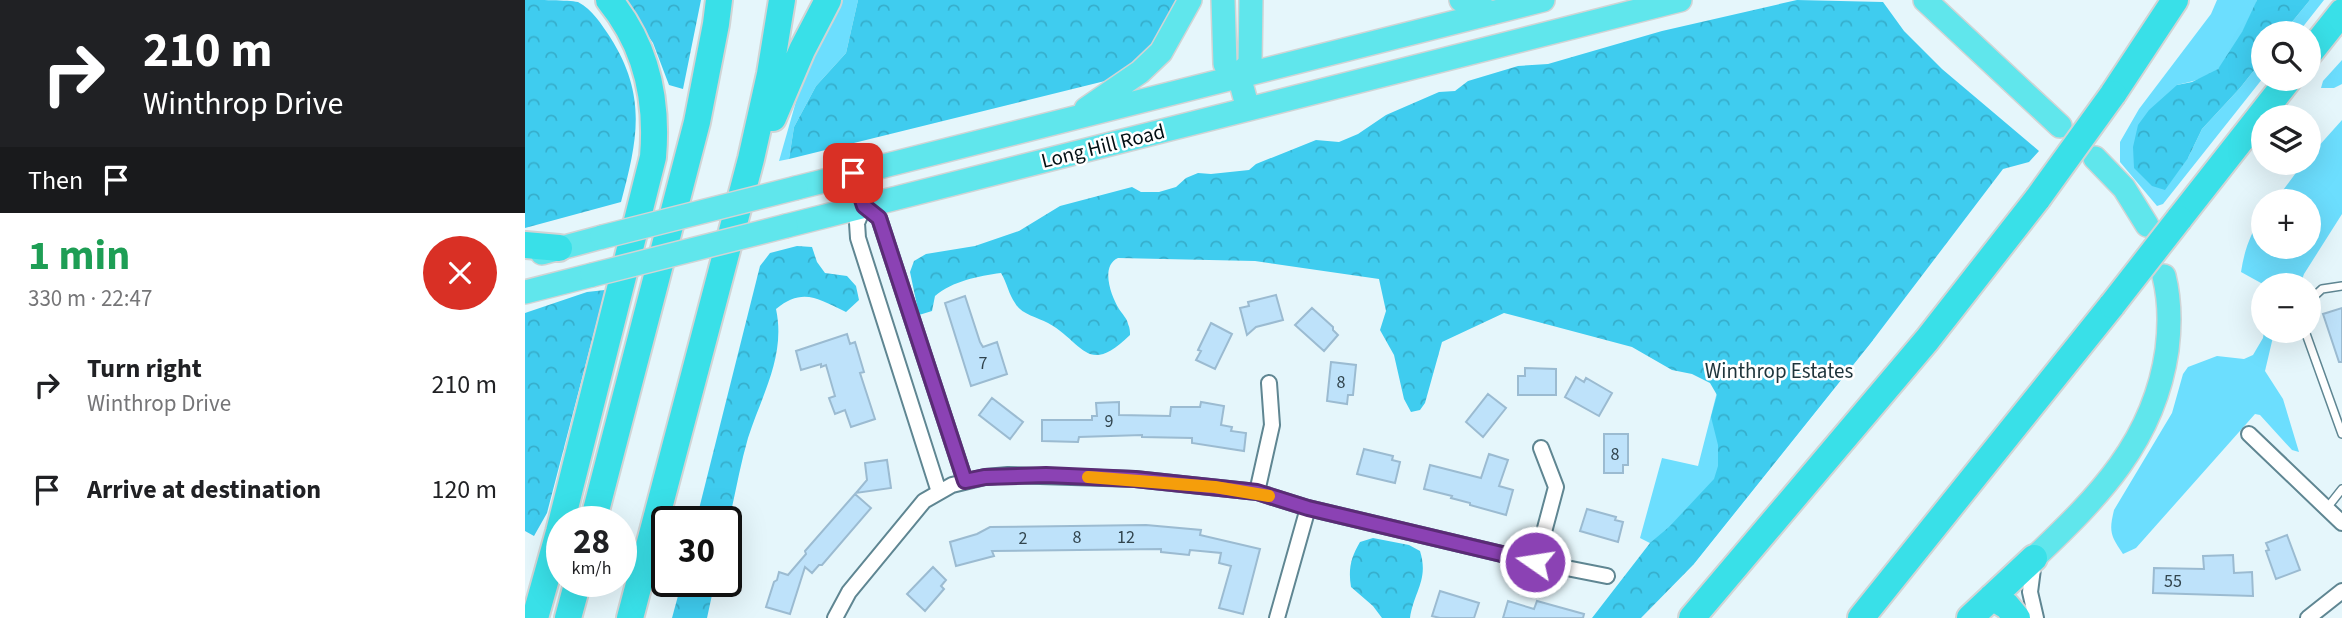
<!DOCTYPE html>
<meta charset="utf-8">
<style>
body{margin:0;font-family:"Source Sans 3",sans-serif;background:#f6f6f6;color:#202124;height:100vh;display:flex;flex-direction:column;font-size:26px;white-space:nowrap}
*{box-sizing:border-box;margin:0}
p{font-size:23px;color:#757577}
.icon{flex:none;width:38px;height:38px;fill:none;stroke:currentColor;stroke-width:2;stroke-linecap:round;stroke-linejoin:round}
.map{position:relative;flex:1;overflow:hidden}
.panel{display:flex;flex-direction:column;background:#fff;width:525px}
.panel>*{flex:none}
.banner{background:#202124;color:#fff;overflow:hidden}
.tools{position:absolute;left:1726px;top:21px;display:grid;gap:14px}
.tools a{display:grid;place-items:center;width:70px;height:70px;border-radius:50%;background:#fff;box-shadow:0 7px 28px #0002;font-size:35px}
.speed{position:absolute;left:21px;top:506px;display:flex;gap:14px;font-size:35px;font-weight:700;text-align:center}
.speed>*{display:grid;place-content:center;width:91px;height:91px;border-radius:50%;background:#fff;box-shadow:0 7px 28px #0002;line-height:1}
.speed small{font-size:18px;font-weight:400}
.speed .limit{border:4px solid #111;border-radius:10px;background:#fff;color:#111}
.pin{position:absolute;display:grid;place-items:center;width:60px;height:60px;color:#fff;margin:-30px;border-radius:14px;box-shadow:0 4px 10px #0006}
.me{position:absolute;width:77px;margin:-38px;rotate:283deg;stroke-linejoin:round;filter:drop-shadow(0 0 5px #0008)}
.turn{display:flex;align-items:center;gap:24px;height:147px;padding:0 28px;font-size:32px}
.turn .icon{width:91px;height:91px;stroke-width:2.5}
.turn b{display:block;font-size:49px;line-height:60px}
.then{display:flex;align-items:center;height:66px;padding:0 28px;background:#0003;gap:14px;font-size:26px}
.round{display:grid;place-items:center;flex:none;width:74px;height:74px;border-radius:37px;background:#f6f6f6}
.headline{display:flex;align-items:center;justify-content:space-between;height:119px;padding:0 28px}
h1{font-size:42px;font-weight:700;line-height:52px;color:#1e9e55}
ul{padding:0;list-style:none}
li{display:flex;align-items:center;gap:21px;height:105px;padding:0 28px}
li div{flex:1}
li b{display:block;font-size:26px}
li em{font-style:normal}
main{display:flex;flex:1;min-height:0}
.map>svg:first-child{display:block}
.green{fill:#6cdefe}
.forest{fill:url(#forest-crowns)}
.building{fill:#bee2fa;stroke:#9bbbd1;stroke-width:2}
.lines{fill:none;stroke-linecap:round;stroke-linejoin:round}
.service-casing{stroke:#5f8692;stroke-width:10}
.minor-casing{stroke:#5f8692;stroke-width:18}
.trunk-casing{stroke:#d1d4d5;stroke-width:26}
.motorway-casing{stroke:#d1d4d5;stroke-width:30}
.service{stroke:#fff;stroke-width:7}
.minor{stroke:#fff;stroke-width:14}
.trunk{stroke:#60e6ec;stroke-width:23}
.motorway{stroke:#39e0e8;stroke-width:26}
.trunk-bridge-casing{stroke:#d1d4d5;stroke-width:26;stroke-linecap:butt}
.motorway-bridge-casing{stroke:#d1d4d5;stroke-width:30;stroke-linecap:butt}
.trunk-bridge{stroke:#60e6ec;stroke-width:23}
.motorway-bridge{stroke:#39e0e8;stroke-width:26}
.route-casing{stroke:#5a2b75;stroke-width:18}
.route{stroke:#8b42b4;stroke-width:12}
.slow{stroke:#f59e0b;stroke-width:12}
.labels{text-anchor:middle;stroke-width:5;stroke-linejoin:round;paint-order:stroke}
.number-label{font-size:18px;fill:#31444d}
.street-label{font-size:21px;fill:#020f13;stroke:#fff}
.park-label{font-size:21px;fill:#1e343b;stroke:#fff}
</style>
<main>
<section class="panel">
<div class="banner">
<div class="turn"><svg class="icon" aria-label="right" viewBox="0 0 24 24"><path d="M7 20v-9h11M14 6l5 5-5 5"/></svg><div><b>210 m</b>Winthrop Drive</div></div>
<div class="then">Then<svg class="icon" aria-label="arrive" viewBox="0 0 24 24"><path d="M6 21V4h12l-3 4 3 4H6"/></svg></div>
</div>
<div class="headline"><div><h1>1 min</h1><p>330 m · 22:47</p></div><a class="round" style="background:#d93025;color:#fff"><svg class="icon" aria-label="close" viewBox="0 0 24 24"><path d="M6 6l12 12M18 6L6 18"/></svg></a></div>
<ul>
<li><svg class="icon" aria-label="right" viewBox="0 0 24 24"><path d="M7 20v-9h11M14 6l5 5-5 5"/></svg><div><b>Turn right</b><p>Winthrop Drive</p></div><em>210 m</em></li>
<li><svg class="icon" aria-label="arrive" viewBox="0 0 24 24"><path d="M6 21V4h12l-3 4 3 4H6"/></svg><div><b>Arrive at destination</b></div><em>120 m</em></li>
</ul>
</section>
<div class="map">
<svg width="1817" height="618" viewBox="0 0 1817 618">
<defs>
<pattern id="forest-crowns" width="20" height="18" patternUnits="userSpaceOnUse" patternTransform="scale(1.75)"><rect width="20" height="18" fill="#3fccef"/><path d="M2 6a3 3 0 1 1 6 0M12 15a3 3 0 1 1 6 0" fill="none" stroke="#36aecc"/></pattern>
</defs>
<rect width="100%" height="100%" fill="#e5f6fb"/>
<path class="green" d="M 314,0 L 333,0 L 321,53 L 291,86 L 269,127 L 264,159 L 254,161 L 278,77 Z
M 1692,0 L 1732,0 C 1728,15 1704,59 1693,69 C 1683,78 1665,82 1652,85 L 1663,158 L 1677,129 L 1715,88 L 1738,59 L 1738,78 L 1638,204 L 1632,206 L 1595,162 L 1595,142 L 1614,109 L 1686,14 Z
M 1785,0 L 1799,0 L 1773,33 L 1758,33 Z
M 1817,60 L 1817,84 L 1809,88 L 1796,88 L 1798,81 Z
M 1817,120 L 1817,214 L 1779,274 L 1775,285 L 1738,285 L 1738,289 L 1736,283 L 1716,272 C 1719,252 1725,233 1738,216 L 1738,247 L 1783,247 L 1783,201 L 1750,201 L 1776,166 L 1779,163 L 1783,163 L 1783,158 Z
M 1215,303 L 1348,340 L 1168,565 L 1115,538 L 1137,458 L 1173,466 Z
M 1739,331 L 1760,331 L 1748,337 L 1740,371 L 1758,399 L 1774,452 L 1767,450 L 1735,415 L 1730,414 L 1611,548 L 1598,554 C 1585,535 1584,531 1589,510 L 1647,413 L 1658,374 L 1663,367 L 1692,356 L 1719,359 L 1728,355 L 1738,338 Z"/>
<path class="forest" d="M 0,0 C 12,0 43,0 53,2 C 68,10 76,24 85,37 C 122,95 113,139 96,202 L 0,228 Z
M 99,0 L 176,0 L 158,89 L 144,85 L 128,43 Z
M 333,0 L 652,0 L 633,38 L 614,61 L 584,80 L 264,159 L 269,127 L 291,86 L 321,53 Z
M 1272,0 L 1358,2 L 1379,31 L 1417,69 L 1514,151 L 1504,162 L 1478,169 L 1348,340 L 1168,565 L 1116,618 L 1067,618 L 1125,543 L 1144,527 L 1189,479 L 1193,466 L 1193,445 L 1186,417 L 1192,395 L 1185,383 L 1167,374 L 1147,370 L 1107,347 L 979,313 L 917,342 L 900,403 L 895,410 L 886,412 L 879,399 L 869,355 L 855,330 L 861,311 L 854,279 L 730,261 L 593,258 C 575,266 586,296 594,309 C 597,314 602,318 603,324 C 605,328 605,332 605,335 C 562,377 559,343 523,323 C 512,317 496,314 490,303 C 484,295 482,283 476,273 C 453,276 428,281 410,296 L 407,311 L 394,315 L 385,272 L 389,261 L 401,254 L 450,246 L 494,231 L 535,206 L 607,187 L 616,192 L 634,192 L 651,187 L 661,178 L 673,173 L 686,174 L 724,170 L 731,164 L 791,140 L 814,142 L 833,134 L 861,115 L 914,92 L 930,91 L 943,81 L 993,66 L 1023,64 L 1137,31 Z
M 1732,0 L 1785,0 L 1758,33 L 1738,33 L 1738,59 L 1715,88 L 1677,129 L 1663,158 L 1640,190 L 1627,186 L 1609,168 L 1608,147 L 1613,125 L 1624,110 L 1652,85 L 1667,82 L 1693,69 L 1717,32 Z
M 272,246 L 287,247 L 292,262 L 300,273 L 322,276 L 331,286 L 334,300 L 321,312 C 293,299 278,287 251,309 C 261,356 237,394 223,438 C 214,469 209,502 201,533 L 201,522 L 171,521 L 235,266 L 245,253 Z
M 80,290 L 22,513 L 9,536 L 0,531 L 0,313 L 62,292 Z
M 848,538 L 884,545 L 895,551 C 904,580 889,591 885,618 L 857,618 L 848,606 L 826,587 C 823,569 826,557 835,542 Z
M 157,581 L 190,581 L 182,618 L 147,618 Z"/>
<path class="building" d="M 751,295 L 758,320 L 731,327 L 722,335 L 715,308 L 724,306 L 723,302 Z
M 440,296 L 455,342 L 458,347 L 472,342 L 482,374 L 446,386 L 420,303 Z
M 787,308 L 808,327 L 808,330 L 813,335 L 799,351 L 770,325 Z
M 1817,308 L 1817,362 L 1814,362 L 1798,314 Z
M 686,323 L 707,334 L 690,369 L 671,360 L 676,351 L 673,350 Z
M 322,334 L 325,344 L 330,342 L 339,372 L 335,373 L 350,419 L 326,427 L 320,410 L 310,414 L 304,398 L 310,396 L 301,365 L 296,367 L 296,364 L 276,370 L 271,351 Z
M 806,362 L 831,365 L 828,395 L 823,395 L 822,404 L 802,401 Z
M 1000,368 L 1031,369 L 1031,395 L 993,395 L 993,376 L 1000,376 Z
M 1051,377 L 1059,382 L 1061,378 L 1087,393 L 1074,416 L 1040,397 Z
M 963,394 L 981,408 L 958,437 L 941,422 Z
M 467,398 L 498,422 L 485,439 L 454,415 Z
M 594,402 L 594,415 L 645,416 L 646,407 L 675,407 L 676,402 L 699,406 L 696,425 L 707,427 L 706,431 L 721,433 L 719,451 L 667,443 L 667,438 L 617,437 L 617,435 L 554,437 L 553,442 L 517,441 L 517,420 L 567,420 L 567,416 L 572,416 L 571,403 Z
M 1079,434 L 1103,434 L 1103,465 L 1098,465 L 1098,473 L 1079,473 Z
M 839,449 L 868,456 L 867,460 L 875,462 L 870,483 L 832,474 Z
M 964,454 L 983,460 L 974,486 L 988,490 L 981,515 L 945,505 L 945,503 L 926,498 L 927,496 L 899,489 L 905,465 L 956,478 Z
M 362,460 L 366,488 L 331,493 L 342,480 L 340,463 Z
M 330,494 L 346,508 L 297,565 L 294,565 L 287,573 L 280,567 L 265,614 L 241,607 L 249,582 L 252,580 L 254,572 L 263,575 L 281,554 L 280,551 Z
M 1062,509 L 1091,517 L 1090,520 L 1098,522 L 1093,542 L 1055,531 Z
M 621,525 L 676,530 L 675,535 L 735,549 L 718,614 L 694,608 L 706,566 L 694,563 L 696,553 L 665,550 L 664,555 L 636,552 L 636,549 L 467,551 L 469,556 L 431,566 L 425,542 L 452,534 L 465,527 Z
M 1762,535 L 1775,570 L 1751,579 L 1741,551 L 1744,550 L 1741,543 Z
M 1708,555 L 1709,573 L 1727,572 L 1728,596 L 1628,593 L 1629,568 L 1679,569 L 1678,556 Z
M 408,567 L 421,580 L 416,586 L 419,589 L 400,611 L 382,594 Z
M 915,591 L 954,603 L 949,618 L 915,618 L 907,616 Z
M 983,601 L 1009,609 L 1012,601 L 1059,614 L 1058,618 L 978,618 Z"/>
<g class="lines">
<g class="service-casing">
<path id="service" d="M 1783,302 L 1797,289 L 1817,286
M 1780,331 L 1817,434
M 1802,508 L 1817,489"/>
</g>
<g class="minor-casing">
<path id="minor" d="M 329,173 L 339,206 L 354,218 L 440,481
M 339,206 L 332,223 L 333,238 L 414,492
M 1724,434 L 1817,523
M 732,492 L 747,425 L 744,383
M 1509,561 L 1505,592 L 1511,618
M 1011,562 L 1031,487 L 1016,448
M 310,618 L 324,592 L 399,501 L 427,485 L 460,477 L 483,475 L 610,479 L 732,492 L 783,508 L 1011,562 L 1082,576
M 752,618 L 783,508
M 1783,618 L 1817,591"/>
</g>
<g class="trunk-casing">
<path id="trunk" d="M 698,0 L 700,64 L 704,70 L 714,76 L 723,109
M 936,0 L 967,13
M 1400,0 L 1535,126
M 714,76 L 725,63 L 726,0
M 561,109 L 615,72 L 636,52 L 665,0
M 1570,158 L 1599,188 L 1622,225
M 271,188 L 1018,0
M 261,226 L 1155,0
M 17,253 L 77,237
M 0,292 L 67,275
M 1509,558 C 1573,497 1629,442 1642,350 C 1645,326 1645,300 1639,276"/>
</g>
<g class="motorway-casing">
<path id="motorway" d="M 1783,55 L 1817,12
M 1588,94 L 1650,0
M 248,118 L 277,50 L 303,0
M 1654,219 L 1764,79
M 0,245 L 34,248
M 68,522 L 172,122 L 191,24 L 194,0
M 1467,597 L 1482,606 L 1492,618
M 10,618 L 34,532 L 128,157 C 133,99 121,45 84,0
M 43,618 L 53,581
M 105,618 L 226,159 L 245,74 L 257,0
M 1167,618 L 1402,340 L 1513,198
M 1336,618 L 1587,305
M 1445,618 L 1509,558"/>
</g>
<use href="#service" class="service"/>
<use href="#minor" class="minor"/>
<use href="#trunk" class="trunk"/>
<use href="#motorway" class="motorway"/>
<g class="trunk-bridge-casing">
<path id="trunk-bridge" d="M 77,237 L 271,188
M 67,275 L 261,226"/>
</g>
<g class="motorway-bridge-casing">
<path id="motorway-bridge" d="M 1513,198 L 1588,94
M 1587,305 L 1654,219"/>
</g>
<use href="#trunk-bridge" class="trunk-bridge"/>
<use href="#motorway-bridge" class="motorway-bridge"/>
</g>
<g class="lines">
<g class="route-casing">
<path id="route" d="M 328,173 L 339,206 L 354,218 L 440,481 L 460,477 L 521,475 L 610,479 L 732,492 L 783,508 L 1010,562"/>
</g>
<use href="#route" class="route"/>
<path class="slow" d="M 563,477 L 690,487 L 744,496"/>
</g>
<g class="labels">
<g class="number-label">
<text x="458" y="369">7</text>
<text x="816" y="388">8</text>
<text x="584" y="427">9</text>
<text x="1090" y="460">8</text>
<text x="552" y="543">8</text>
<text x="601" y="543">12</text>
<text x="498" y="544">2</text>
<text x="1648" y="587">55</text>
</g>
<g class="street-label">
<text transform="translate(578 146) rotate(-14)" y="7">Long Hill Road</text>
</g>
<g class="park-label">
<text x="1254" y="378">Winthrop Estates</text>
</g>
</g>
</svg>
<div class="tools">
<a><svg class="icon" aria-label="search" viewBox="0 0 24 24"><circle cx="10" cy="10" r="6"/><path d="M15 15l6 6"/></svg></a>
<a><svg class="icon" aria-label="layers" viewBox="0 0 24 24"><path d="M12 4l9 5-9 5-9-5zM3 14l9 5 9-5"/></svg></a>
<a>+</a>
<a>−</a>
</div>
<div class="speed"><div>28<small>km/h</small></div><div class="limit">30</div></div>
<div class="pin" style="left:328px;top:173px;background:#d93025"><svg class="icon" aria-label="arrive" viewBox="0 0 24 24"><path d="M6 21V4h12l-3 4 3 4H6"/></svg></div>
<svg class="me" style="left:1010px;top:562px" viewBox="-20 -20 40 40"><circle r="17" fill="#8b42b4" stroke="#fff" stroke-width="3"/><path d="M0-11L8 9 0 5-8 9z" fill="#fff"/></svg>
</div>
</main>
